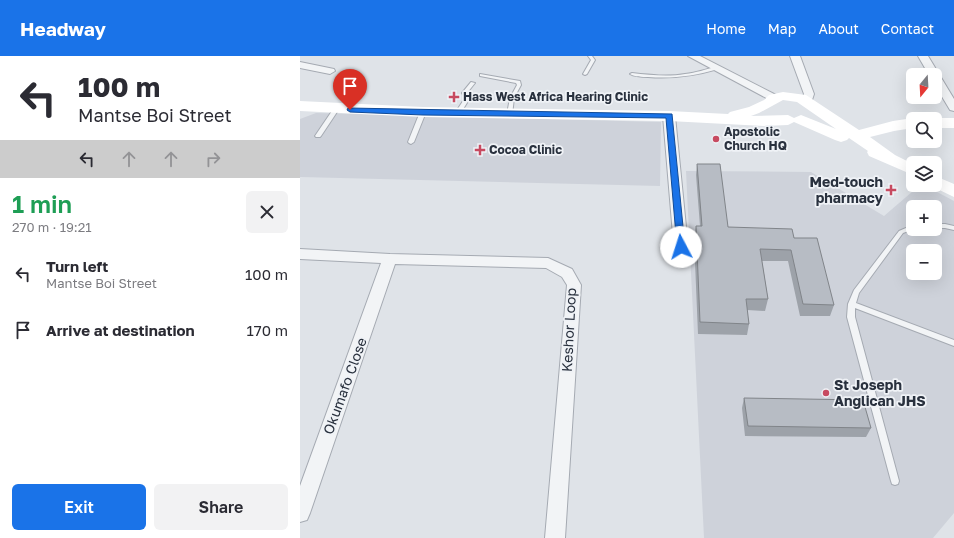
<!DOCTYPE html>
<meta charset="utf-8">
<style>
body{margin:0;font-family:"Golos Text",sans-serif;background:#f2f2f3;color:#2b2b33;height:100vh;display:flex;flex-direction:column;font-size:15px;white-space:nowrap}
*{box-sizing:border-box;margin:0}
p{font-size:13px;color:#7c7c81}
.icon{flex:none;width:22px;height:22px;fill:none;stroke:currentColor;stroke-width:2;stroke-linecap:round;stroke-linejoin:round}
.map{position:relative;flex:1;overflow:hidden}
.panel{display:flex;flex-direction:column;background:#fff;width:300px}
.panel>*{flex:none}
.banner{background:#fff;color:#2b2b33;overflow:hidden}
.needle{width:26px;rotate:198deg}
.tools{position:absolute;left:606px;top:12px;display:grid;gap:8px}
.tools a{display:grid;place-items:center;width:36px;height:36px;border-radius:6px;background:#fff;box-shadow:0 4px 16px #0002;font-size:20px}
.pin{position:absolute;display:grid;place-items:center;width:34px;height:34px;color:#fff;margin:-41px -17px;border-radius:50% 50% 50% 0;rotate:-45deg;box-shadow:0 0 4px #0007}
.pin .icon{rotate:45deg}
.me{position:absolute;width:44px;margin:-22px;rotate:355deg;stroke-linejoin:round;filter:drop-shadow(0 0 3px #0008)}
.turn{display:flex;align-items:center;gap:14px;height:84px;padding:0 12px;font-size:18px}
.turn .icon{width:52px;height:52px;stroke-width:2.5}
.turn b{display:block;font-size:28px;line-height:34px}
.lanes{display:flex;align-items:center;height:38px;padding:0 12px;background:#0003;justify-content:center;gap:20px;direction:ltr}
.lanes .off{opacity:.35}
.round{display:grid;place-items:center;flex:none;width:42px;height:42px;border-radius:6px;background:#f2f2f3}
.headline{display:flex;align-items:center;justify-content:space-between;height:68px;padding:0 12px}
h1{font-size:24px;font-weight:600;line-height:30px;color:#1e9e55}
.button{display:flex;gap:8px;margin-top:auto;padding:8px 12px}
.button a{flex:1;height:46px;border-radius:6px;background:#1a73e8;color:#fff;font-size:16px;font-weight:600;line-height:46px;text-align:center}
.button a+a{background:#f2f2f3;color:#2b2b33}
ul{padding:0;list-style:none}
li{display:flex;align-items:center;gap:12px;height:56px;padding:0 12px}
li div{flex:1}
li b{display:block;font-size:15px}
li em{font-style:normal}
header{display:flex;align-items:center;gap:24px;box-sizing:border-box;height:56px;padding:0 20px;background:#1a73e8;color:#fff}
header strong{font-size:19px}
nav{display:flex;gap:22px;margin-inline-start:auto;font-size:14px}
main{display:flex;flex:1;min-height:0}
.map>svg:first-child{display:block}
.built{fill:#ced2da;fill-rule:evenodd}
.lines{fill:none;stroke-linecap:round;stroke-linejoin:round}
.lane-casing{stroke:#a5aab2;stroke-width:2}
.street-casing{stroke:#a5aab2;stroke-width:2}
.lane{fill:#f2f4f6;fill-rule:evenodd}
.street{fill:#f2f4f6;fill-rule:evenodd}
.secondary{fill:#fff;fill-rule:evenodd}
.wall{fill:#9da2a9}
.building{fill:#b7bcc4;stroke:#808489}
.route{fill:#1a73e8;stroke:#114b97}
.poi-dot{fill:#c74a60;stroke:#eff2f6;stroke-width:1.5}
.labels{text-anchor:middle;stroke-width:3.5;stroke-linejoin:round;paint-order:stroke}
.far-poi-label{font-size:12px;font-weight:bold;fill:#29313e;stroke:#eff2f6;text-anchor:start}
.poi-label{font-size:14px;font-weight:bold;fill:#29313e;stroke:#eff2f6;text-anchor:end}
.street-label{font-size:14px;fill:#29313e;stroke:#eff2f6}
</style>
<header>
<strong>Headway</strong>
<nav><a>Home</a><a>Map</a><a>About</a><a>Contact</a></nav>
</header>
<main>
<section class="panel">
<div class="banner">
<div class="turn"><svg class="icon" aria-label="left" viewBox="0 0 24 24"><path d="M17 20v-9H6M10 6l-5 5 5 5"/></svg><div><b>100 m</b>Mantse Boi Street</div></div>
<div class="lanes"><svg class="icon" aria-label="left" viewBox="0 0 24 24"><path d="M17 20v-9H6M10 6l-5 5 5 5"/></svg><svg class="icon off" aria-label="ahead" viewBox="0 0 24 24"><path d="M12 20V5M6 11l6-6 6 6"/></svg><svg class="icon off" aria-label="ahead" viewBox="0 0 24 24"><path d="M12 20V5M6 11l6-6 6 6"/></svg><svg class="icon off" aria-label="right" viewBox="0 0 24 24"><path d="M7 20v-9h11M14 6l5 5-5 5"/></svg></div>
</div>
<div class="headline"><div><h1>1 min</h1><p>270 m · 19:21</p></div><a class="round"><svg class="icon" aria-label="close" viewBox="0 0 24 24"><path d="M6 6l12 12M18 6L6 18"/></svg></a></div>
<ul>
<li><svg class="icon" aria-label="left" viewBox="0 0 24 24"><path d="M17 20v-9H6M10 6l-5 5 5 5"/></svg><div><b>Turn left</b><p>Mantse Boi Street</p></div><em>100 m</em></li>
<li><svg class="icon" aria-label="arrive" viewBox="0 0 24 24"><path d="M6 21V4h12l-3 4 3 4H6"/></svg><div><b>Arrive at destination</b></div><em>170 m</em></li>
</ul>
<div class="button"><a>Exit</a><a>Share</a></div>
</section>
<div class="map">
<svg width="654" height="482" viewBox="0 0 654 482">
<rect width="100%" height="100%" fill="#dfe3e8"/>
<path class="built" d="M 16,57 L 361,66 L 360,130 L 0,121 L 0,63 Z
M 386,115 L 511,116 L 584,160 L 620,129 L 624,129 L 654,145 L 654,457 L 633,482 L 404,482 ZM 613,151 L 635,151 L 635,173 L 613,173 ZM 613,195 L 635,195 L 635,217 L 613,217 Z"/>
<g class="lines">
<g class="lane-casing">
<path id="lane" d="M 288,0 L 292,0 L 295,4 L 287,18 L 285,19 L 283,18 L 291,4 Z
M 416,11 L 418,12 L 418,13 C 394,20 373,23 348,21 C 342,21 335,21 330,18 L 332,17 C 350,19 368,21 385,18 C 396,17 406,13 416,11 Z
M 180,18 L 220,25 L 221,29 L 214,42 L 212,59 L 208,59 L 207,58 L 210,42 L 217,29 L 216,27 L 180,20 Z
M 171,26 L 175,27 L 167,37 L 170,42 L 160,58 L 156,58 L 155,57 L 165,42 L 162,37 Z
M 36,51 L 39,53 L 21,80 L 20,81 L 16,81 L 15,80 L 34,52 Z
M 123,54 L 126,56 L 114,86 L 111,88 L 109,87 L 108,86 L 120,56 Z
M 635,168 L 645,168 L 654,170 L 654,174 L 645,172 L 635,172 Z
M 613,169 L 613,173 L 614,173 L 603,177 L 559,237 L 556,247 L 654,284 L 654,290 L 555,252 L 555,261 L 599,425 L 598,428 L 595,429 L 592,428 L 591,425 L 547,261 L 548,248 L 554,234 L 599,175 Z"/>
</g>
<g class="street-casing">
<path id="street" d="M 388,0 L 400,0 L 478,40 L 479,42 L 474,45 L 470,44 Z
M 490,0 L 500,0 L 514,38 L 511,47 L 507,48 L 502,45 L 504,38 Z
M 618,0 L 628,0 L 654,43 L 654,55 L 650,54 L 635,29 L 635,19 L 629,19 Z
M 0,6 L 34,13 L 35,15 L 30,18 L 0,12 Z
M 369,57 L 375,60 L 388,191 L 386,194 L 381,196 L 376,194 L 374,191 L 363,60 Z
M 0,193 L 90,198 L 248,202 L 272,213 L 281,229 L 265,482 L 245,482 L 267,229 L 262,221 L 246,212 L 95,208 L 10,457 L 7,464 L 0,466 L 0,430 L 81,207 L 0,203 Z"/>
</g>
<use href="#lane" class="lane"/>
<use href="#street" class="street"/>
<path class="secondary" d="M 483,36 L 506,39 L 559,74 L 593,65 L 613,62 L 616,63 L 613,63 L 613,72 L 594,75 L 570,81 L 595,99 L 613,108 L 613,119 L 569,100 L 567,96 L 568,95 L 549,82 L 547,84 L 541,86 L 535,84 L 494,66 L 488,69 L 464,70 L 369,65 L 123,61 L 0,55 L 0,45 L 123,51 L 369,55 L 428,58 L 430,56 L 449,51 L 464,44 L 469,39 ZM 483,44 L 497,46 L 536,73 L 501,59 L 494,62 L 488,59 L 451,60 L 459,57 Z
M 635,62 L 654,62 L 654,72 L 635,72 L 635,63 L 632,63 Z
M 635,120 L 654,128 L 654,141 L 629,129 L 635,129 Z"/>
</g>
<path class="wall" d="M 397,108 L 428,171 L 494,182 L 534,249 L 530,260 L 500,260 L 488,205 L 462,205 L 468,243 L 465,255 L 447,254 L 449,268 L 447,279 L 398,278 L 394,182 L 396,170 L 400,170 L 396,119 Z
M 444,342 L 571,372 L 566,381 L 445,380 L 442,352 Z"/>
<path class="building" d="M 397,108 L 420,108 L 428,171 L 492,173 L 494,182 L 517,182 L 534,249 L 503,248 L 491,194 L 460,193 L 468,243 L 446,243 L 449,268 L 400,266 L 396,170 L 402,170 Z
M 444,342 L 563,344 L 571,372 L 448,370 Z"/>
<path class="route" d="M 48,52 L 372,58 L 385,191 L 381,194 L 377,191 L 366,62 L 123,59 L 50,56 L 47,54 Z"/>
<g class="poi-dot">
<path d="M152 35h4v4h4v4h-4v4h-4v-4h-4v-4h4z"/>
<circle cx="416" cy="83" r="4"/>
<path d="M178 88h4v4h4v4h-4v4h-4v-4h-4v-4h4z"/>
<path d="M589 128h4v4h4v4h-4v4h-4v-4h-4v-4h4z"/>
<circle cx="526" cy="337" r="4"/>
</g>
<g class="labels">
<g class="far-poi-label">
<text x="163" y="45">Hass West Africa Hearing Clinic</text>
<text x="424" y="80">Apostolic<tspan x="424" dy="14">Church HQ</tspan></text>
<text x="189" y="98">Cocoa Clinic</text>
</g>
<g class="poi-label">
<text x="583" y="131">Med-touch<tspan x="583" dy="16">pharmacy</tspan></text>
<text x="534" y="334" text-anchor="start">St Joseph<tspan x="534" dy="16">Anglican JHS</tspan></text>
</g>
<g class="street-label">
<text transform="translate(269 274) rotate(-87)" y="5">Keshor Loop</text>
<text transform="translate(45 330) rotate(-70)" y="5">Okumafo Close</text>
</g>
</g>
</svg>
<div class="tools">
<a><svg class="needle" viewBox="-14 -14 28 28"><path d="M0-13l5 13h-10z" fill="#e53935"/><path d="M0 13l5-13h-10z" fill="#7c7c81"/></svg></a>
<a><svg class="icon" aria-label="search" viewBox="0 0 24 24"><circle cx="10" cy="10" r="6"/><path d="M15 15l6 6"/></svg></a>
<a><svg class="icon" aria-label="layers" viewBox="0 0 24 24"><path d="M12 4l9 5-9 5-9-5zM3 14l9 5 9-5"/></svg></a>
<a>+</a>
<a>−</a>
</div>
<div class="pin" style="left:50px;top:54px;background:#d93025"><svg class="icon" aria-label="arrive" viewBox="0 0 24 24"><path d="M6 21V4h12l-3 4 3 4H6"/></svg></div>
<svg class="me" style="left:381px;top:191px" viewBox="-20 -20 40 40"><circle r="19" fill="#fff"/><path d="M0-13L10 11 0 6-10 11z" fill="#1a73e8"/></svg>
</div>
</main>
